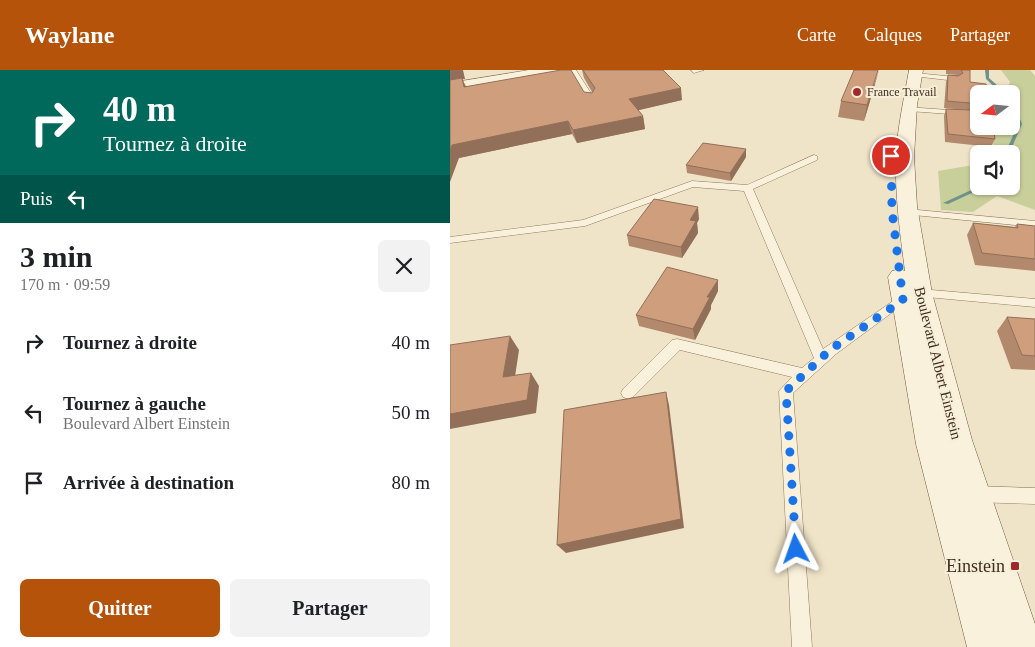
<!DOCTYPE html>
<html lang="fr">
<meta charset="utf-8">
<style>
body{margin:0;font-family:"Times New Roman",serif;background:#f2f2f2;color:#202124;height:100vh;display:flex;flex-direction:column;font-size:19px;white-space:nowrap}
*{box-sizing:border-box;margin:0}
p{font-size:16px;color:#757577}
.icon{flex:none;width:28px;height:28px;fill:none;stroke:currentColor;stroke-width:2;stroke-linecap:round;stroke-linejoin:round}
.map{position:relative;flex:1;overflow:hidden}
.details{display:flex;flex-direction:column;background:#fff;width:450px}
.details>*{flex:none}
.banner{background:#00695c;color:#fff;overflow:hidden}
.needle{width:32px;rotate:254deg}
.buttons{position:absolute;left:520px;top:15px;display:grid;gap:10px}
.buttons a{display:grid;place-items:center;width:50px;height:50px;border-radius:8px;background:#fff;box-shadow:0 1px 4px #0004;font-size:25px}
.pin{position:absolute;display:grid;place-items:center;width:42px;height:42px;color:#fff;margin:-21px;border:2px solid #fff;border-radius:50%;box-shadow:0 1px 5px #0007}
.me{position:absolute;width:55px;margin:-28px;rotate:356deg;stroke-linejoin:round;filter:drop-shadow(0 0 4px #0008)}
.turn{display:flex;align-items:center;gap:18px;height:105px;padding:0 20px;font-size:22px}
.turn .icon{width:65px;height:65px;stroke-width:2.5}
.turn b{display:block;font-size:35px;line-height:42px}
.then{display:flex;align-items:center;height:48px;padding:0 20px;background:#0003;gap:10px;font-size:19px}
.round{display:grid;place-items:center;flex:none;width:52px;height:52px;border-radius:8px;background:#f2f2f2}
.overview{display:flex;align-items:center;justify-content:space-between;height:85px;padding:0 20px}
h1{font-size:30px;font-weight:600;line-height:38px}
.primary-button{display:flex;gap:10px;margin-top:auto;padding:10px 20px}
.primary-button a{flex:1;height:58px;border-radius:8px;background:#b45309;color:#fff;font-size:20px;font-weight:600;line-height:58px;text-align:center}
.primary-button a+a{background:#f2f2f2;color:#202124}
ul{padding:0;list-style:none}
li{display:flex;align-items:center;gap:15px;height:70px;padding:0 20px}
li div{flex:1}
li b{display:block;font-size:19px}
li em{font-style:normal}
header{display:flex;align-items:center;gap:30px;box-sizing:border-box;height:70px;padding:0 25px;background:#b45309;color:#fff}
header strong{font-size:24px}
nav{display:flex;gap:28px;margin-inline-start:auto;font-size:18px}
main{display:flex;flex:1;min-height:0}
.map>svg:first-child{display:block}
.green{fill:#c9cf9b}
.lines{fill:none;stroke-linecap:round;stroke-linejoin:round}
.stream{fill:#6f938a;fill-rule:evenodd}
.service-casing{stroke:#8d765c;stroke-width:1}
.minor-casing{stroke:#8d765c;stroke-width:1}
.secondary-casing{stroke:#6f573f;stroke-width:1}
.service{fill:#faf1dc;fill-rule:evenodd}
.minor{fill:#faf1dc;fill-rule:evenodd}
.secondary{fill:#faf1dc;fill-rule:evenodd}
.wall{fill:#b2896c}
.shaded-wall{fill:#916f58}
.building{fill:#cf9f7d;stroke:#916f58}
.route{stroke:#1a73e8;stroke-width:9;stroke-dasharray:0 16.2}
.poi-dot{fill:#9e2a2b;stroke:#f7eed8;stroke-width:2}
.labels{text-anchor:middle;stroke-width:4;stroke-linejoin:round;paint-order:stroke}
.far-poi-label{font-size:12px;fill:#3d2e20;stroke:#f7eed8;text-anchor:start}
.street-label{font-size:15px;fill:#3d2e20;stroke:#f7eed8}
.near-poi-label{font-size:18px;fill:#3d2e20;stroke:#f7eed8;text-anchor:end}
</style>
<header>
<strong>Waylane</strong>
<nav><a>Carte</a><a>Calques</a><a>Partager</a></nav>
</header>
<main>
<section class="details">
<div class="banner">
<div class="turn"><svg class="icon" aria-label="right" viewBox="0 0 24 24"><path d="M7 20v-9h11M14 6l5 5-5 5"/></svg><div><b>40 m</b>Tournez à droite</div></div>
<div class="then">Puis<svg class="icon" aria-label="left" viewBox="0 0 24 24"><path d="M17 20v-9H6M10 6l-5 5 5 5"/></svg></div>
</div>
<div class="overview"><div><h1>3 min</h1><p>170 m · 09:59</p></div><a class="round"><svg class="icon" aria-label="close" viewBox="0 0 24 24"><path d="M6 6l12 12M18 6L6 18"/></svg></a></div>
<ul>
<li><svg class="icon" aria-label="right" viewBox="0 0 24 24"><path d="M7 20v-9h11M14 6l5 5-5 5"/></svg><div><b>Tournez à droite</b></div><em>40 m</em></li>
<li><svg class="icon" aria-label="left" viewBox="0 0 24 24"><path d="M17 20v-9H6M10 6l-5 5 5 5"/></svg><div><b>Tournez à gauche</b><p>Boulevard Albert Einstein</p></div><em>50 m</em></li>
<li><svg class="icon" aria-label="arrive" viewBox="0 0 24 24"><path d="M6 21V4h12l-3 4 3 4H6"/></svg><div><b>Arrivée à destination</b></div><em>80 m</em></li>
</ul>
<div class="primary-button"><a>Quitter</a><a>Partager</a></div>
</section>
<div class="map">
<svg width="585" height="577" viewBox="0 0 585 577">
<rect width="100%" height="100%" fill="#f0e4c8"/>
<path class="green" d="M 551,0 L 580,0 L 585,6 L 585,140 L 547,126 L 523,142 L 491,140 L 488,101 L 529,94 L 529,116 L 561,116 L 561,84 L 545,84 L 541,56 L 561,56 L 561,24 L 555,24 L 560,12 Z"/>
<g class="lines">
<path class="stream" d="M 535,0 L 539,0 L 539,8 L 557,24 L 552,24 L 536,9 Z
M 561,31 L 563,32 L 572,54 L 559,84 L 555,84 L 568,54 L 561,38 Z
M 530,116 L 537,116 L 498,134 L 493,133 Z"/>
<g class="service-casing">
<path id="service" d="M 120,0 L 126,0 L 146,31 L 145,33 L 139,33 Z
M 241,0 L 254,0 L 244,3 Z
M 465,3 L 506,7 L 509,9 L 506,11 L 463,6 L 463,4 Z
M 456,37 L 513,41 L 517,43 L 513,45 L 459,41 L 456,41 Z
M 364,85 L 367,86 L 367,90 L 303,119 L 373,279 L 449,227 L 453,226 L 459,230 L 386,284 L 343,323 L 362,577 L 342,577 L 329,321 L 342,307 L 230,280 L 183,327 L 178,329 L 173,327 L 171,323 L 173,319 L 222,270 L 227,269 L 352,298 L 364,288 L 294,121 L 243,117 L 135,156 L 0,173 L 0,167 L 133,150 L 242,111 L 297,115 Z
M 457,139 L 585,151 L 585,157 L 453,144 L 452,142 Z
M 470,219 L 585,229 L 585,237 L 466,226 L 464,223 L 466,220 Z
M 524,416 L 585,418 L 585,434 L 524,432 L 518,430 L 515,424 L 518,418 Z"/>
</g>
<g class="minor-casing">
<path id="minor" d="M 79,0 L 110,0 L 103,4 L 0,21 L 0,13 Z"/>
</g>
<g class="secondary-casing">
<path id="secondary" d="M 459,0 L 473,0 L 467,35 L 464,87 L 467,136 L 482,223 L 522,370 L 585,554 L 585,577 L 517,577 L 466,374 L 438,207 L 442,201 L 450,199 L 455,201 C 450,163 445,126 446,88 C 447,59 454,29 459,0 Z"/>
</g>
<use href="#service" class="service"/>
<use href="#minor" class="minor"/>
<use href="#secondary" class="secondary"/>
</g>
<path class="wall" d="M 0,0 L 15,9 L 12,9 L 16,16 L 142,23 L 142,22 L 134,8 L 132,0 L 213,0 L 232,30 L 188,40 L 193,46 L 195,59 L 127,73 L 122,64 L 9,88 Z
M 496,0 L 520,0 L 520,12 L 545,69 L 541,77 L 495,72 L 494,46 L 496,39 L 517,40 L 494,38 L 496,12 L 498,5 L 507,5 L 496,4 Z
M 425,14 L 414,51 L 388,47 L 391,31 Z
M 296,87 L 281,111 L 237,103 L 236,95 Z
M 249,149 L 247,153 L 248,163 L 232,188 L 179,176 L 177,165 Z
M 523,153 L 565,157 L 567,154 L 585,156 L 585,201 L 525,195 L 517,165 Z
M 268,221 L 261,235 L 261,239 L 245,270 L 189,256 L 186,245 Z
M 557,247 L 585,249 L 585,300 L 561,299 L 547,261 Z"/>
<path class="shaded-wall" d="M 0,0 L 13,0 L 15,9 L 12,9 L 17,20 L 0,12 Z
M 429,0 L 425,14 L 414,51 L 417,35 Z
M 231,18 L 232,30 L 181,42 L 179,29 Z
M 193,46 L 195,59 L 127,73 L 123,60 Z
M 118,51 L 122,64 L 9,88 L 0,112 L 0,79 L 2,75 Z
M 296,79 L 296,87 L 281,111 L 280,103 Z
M 248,137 L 249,149 L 247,153 L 248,163 L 232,188 L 231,177 L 240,150 Z
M 268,210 L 268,221 L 261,235 L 261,239 L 245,270 L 243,259 L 257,227 Z
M 60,266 L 69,280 L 63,320 L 53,307 Z
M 81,303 L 89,316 L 86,343 L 0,359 L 0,344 Z
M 216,322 L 219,335 L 234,458 L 116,483 L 107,475 Z"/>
<path class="building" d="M 111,0 L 121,0 L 134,22 L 142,23 L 145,18 L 133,0 L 213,0 L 231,18 L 179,29 L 193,46 L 123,60 L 118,51 L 2,75 L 0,79 L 0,10 L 12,8 L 14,17 Z
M 404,0 L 428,0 L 417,35 L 391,31 Z
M 511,0 L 520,0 L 520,12 L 536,14 L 538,24 L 529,24 L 529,56 L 543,56 L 545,69 L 498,64 L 496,39 L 520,40 L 526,37 L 520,33 L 497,31 L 498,5 L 508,6 L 513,3 Z
M 253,73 L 296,79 L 280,103 L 236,95 Z
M 204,129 L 248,137 L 240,150 L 246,151 L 231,177 L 177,165 Z
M 523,153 L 568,158 L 567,154 L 585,156 L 585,189 L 532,183 Z
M 217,197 L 268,210 L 257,227 L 260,227 L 243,259 L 186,245 Z
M 557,247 L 585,249 L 585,286 L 572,285 Z
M 60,266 L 53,307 L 81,303 L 77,330 L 0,344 L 0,275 Z
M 216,322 L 231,449 L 107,475 L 114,340 Z"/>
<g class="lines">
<path class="route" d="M 346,479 L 336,321 L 380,280 L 453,230 L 442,140 L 441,86"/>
</g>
<g class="poi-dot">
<circle cx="407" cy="22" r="5"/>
<rect x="560" y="491" width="10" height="10" rx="2.5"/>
</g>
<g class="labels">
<g class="far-poi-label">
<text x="417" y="26">France Travail</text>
</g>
<g class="street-label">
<text transform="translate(488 293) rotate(76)" y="5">Boulevard Albert Einstein</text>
</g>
<g class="near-poi-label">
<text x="555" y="502">Einstein</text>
</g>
</g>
</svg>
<div class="buttons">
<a><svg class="needle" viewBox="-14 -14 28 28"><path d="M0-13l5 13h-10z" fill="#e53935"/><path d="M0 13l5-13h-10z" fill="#757577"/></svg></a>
<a><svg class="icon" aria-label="sound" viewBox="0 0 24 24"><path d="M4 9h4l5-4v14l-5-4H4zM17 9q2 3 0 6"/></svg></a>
</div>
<div class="pin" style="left:441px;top:86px;background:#d93025"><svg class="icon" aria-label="arrive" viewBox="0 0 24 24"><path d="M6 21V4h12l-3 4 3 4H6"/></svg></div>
<svg class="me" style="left:346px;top:479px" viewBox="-20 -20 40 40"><path d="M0-17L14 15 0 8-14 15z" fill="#1a73e8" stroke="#fff" stroke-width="4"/></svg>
</div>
</main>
